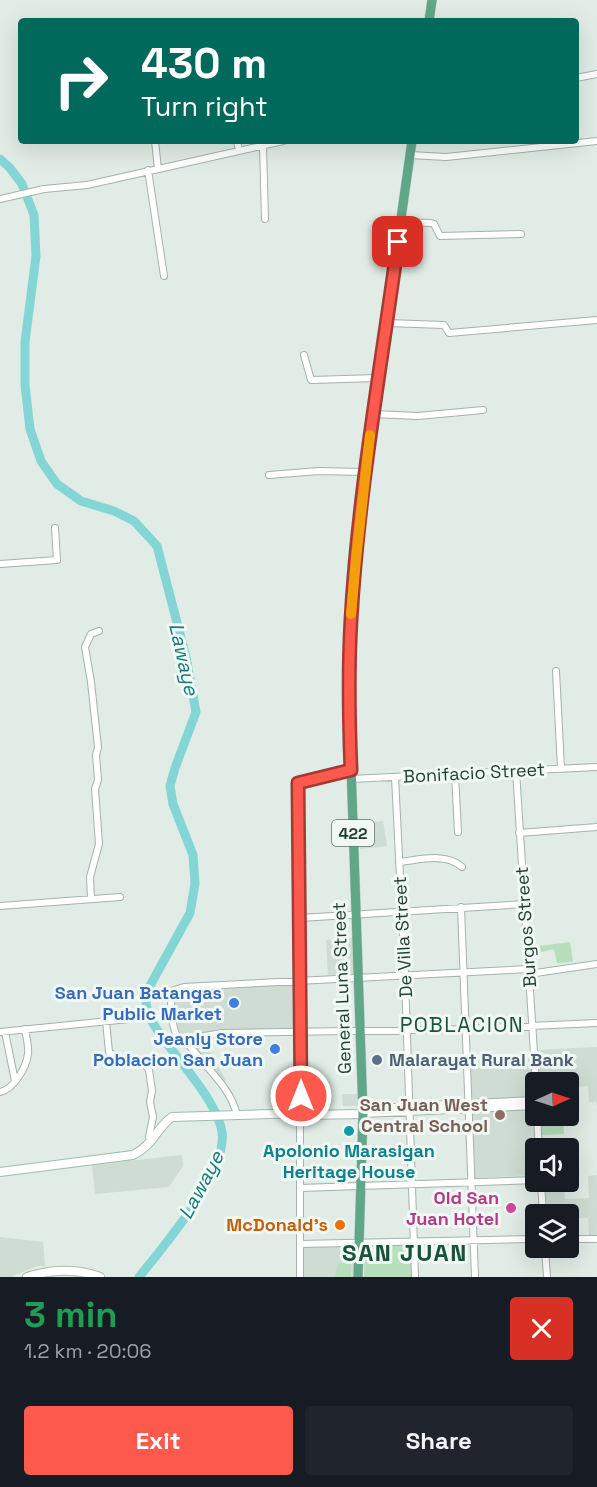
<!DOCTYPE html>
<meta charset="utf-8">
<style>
body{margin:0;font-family:"Space Grotesk",sans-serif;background:#20242c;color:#f1f3f6;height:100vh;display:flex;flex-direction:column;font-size:22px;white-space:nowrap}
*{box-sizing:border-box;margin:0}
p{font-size:20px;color:#9ea1a6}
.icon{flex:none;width:33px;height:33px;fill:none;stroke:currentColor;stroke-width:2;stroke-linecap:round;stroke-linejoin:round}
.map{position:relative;height:1277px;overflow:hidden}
.panel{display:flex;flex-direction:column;background:#171b24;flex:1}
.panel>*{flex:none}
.hud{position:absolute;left:18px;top:18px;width:561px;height:126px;border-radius:6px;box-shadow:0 6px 24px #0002;background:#00695c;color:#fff;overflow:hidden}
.needle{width:39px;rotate:87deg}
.buttons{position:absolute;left:525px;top:1072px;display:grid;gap:12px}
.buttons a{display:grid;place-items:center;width:54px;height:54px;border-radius:6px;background:#171b24;box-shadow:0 6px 24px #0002;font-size:30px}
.pin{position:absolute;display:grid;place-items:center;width:51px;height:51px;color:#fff;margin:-26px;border-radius:12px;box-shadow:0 3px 9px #0006}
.me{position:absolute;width:66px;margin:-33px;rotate:0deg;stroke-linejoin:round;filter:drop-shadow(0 0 4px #0008)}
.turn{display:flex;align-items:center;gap:21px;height:126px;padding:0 24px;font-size:27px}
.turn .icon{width:78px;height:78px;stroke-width:2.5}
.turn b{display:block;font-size:42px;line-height:51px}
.round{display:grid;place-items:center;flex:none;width:63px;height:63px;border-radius:6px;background:#20242c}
.overview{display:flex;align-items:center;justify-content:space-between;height:102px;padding:0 24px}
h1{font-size:36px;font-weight:700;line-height:45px;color:#1e9e55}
.primary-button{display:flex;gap:12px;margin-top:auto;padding:12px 24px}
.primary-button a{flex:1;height:69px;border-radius:6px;background:#fd5a4d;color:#fff;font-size:24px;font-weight:700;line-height:69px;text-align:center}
.primary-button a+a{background:#20242c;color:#f1f3f6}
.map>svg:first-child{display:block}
.built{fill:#cedcd3}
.green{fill:#b7dfbb}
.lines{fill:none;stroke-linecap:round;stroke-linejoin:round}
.river{stroke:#83d6d5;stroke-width:9}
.street-casing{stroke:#a2b4ab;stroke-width:8}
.secondary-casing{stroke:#a0bcae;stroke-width:10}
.primary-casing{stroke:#c0c9c5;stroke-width:10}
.street{stroke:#fff;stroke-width:6}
.secondary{stroke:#fff;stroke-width:8}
.primary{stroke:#60a688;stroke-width:9}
.route-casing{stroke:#a43a32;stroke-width:15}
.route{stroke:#fd5a4d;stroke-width:10}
.slow{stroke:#f59e0b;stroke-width:10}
.shop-dot{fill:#3f7fe0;stroke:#f1f8f3;stroke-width:2}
.service-dot{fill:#5c6f8a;stroke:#f1f8f3;stroke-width:2}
.education-dot{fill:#8d6e63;stroke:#f1f8f3;stroke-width:2}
.culture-dot{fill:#0f9aa8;stroke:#f1f8f3;stroke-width:2}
.hotel-dot{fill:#d1479c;stroke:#f1f8f3;stroke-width:2}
.food-dot{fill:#e8710a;stroke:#f1f8f3;stroke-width:2}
.labels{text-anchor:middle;stroke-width:6;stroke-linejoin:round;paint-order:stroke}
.shield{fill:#f1f8f3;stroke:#5e766a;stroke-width:1.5}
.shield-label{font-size:16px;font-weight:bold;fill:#1f3e30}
.street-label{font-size:18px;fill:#1f3e30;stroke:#f1f8f3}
.shop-label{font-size:18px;font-weight:bold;fill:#366cbe;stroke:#f1f8f3;text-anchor:end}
.service-label{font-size:18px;font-weight:bold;fill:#4e5e75;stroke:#f1f8f3;text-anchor:start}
.education-label{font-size:18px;font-weight:bold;fill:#785e54;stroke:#f1f8f3;text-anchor:end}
.culture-label{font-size:18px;font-weight:bold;fill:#0d838f;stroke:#f1f8f3}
.hotel-label{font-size:18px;font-weight:bold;fill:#b23c85;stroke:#f1f8f3;text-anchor:end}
.food-label{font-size:18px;font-weight:bold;fill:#c56008;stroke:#f1f8f3;text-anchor:end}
.water-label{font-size:20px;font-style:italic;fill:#147a79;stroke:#f1f8f3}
.quarter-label{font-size:21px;letter-spacing:1.5px;fill:#19523a;stroke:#f1f8f3}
.district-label{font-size:24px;font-weight:bold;letter-spacing:1.5px;fill:#19523a;stroke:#f1f8f3}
</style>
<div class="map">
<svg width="597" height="1277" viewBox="0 0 597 1277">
<rect width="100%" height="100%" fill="#e0ece5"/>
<path class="built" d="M 383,821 L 387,846 L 360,849 L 360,824 Z
M 353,938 L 355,974 L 328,975 L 326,940 Z
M 298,985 L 299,1030 L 200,1033 L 226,1080 L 219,1085 L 198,1058 L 190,1052 L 176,1036 L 169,1025 L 170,994 L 188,989 Z
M 597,1047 L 597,1107 L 596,1102 L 589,1102 L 588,1086 L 575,1087 L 575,1097 L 569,1097 L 568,1083 L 539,1083 L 538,1050 Z
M 532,1057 L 535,1109 L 527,1110 L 527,1119 L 535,1119 L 535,1175 L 475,1178 L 470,1059 Z
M 342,1094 L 359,1094 L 360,1106 L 343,1106 Z
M 182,1155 L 183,1166 L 169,1187 L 95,1194 L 92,1165 Z
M 597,1175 L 597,1236 L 589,1236 L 588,1218 L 569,1219 L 568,1215 L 546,1215 L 545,1183 L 564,1182 L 565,1199 L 589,1198 L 588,1176 Z
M 0,1237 L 43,1242 L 45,1266 L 37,1266 L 11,1277 L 0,1277 Z
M 355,1246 L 354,1277 L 303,1277 L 304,1247 Z"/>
<path class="green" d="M 570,942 L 573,962 L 557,963 L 554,949 L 533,954 L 532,947 Z
M 541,1116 L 563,1116 L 564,1134 L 542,1135 Z
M 412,1245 L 412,1277 L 364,1277 L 365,1246 Z
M 341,1263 L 351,1263 L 351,1277 L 335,1277 L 337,1265 Z"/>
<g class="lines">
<path class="river" d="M 0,159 L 10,168 L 22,184 L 34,215 L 36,256 L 25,342 L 25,385 L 30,429 L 41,461 L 57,484 L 81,501 L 114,511 L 134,521 L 157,546 L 186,657 L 196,712 L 175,768 L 170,786 L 173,804 L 193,855 L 195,884 L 190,913 L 146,993 C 144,1015 156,1029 169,1046 C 187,1071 212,1097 221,1127 C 233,1166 163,1247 139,1277"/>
<g class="street-casing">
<path id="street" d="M 576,78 L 597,74
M 155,141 L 158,169
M 237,141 L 239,151
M 263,146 L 265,219
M 410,155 L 446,157 L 597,141
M 148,170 L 164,276
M 0,199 L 44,189 L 87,185 L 283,141
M 400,222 L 431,223 L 434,224 L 440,236 L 521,234
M 387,323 L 444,325 L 449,333 L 597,320
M 304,355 L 311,380 L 378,378
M 373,414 L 418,416 L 483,410
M 269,475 L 319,471 L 365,472
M 0,564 L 57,560 L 55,528
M 556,671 L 561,768
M 516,771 L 536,1084
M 455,774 L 458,832
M 395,777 L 405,976 L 415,1277
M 351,779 L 597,767
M 519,833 L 597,827
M 399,862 C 419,860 446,852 462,867
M 91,899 L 90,877 L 99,844 L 95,789 L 98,780 L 96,755 L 98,747 L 91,682 L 85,647 L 91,634 L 99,631
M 0,906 L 120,897
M 461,907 L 475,1277
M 300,918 L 525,904
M 529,969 L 184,987 L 171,991 C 171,1002 170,1042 186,1042 C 192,1043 199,1038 204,1036 C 210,1035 217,1034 223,1033 L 466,1029 L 597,1023
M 529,974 L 597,964
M 106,1021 L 109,1052 L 119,1058 L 144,1064 L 149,1070 L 152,1091 L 150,1102 L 153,1117 L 149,1137 L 151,1141
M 0,1032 L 129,1019
M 5,1032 L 15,1081
M 187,1042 C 203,1066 230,1085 237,1115
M 0,1092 C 14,1089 26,1068 28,1054 C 29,1046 26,1036 25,1029
M 363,1108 L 536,1100
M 363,1114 L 536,1106
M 537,1116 L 539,1149
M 541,1182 L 543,1215
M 300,1188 L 536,1180
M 568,1239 L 597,1239
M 300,1244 L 536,1239
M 545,1248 L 547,1277
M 300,1277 L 300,982 L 298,783 L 351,770"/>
</g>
<g class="secondary-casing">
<path id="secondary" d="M 0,1172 L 133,1155 C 154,1145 156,1128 172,1117 L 301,1113 L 306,1115 L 363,1114
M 27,1277 C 52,1269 76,1268 100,1277"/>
</g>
<g class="primary-casing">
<path id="primary" d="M 429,21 L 432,0
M 358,1277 L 363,1114 L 350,737 L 351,620 L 365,472 L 412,141"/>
</g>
<use href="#street" class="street"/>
<use href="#secondary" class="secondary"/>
<use href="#primary" class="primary"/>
</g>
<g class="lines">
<g class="route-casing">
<path id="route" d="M 301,1096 L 298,783 L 351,770 C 349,720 348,670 351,620 C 358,494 381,368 398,242"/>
</g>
<use href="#route" class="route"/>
<path class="slow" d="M 351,614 L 356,559 L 370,435"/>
</g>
<g class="shop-dot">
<circle cx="234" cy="1003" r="6"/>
<circle cx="275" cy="1049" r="6"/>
</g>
<circle class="service-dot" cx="377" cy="1060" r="6"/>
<circle class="education-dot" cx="500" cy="1115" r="6"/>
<circle class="culture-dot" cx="349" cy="1131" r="6"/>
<circle class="hotel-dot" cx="511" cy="1208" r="6"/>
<circle class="food-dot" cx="340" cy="1225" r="6"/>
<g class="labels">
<rect class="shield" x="332" y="820" width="42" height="26" rx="4.5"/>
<g class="shield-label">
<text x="353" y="839">422</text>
</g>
<g class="street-label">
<text transform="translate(474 773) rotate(-3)" y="6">Bonifacio Street</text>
<text transform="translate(526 927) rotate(-94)" y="6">Burgos Street</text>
<text transform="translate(403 937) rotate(-93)" y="6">De Villa Street</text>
<text transform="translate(342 988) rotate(-92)" y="6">General Luna Street</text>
</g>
<g class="shop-label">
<text x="222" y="999">San Juan Batangas<tspan x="222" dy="21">Public Market</tspan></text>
<text x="263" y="1045">Jeanly Store<tspan x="263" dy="21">Poblacion San Juan</tspan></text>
</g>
<g class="service-label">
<text x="389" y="1066">Malarayat Rural Bank</text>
</g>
<g class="education-label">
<text x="488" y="1111">San Juan West<tspan x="488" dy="21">Central School</tspan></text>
</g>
<g class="culture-label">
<text x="349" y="1157">Apolonio Marasigan<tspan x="349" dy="21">Heritage House</tspan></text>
</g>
<g class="hotel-label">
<text x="499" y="1204">Old San<tspan x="499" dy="21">Juan Hotel</tspan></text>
</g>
<g class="food-label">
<text x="328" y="1231">McDonald's</text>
</g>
<g class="water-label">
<text transform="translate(184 659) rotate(77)" y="7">Lawaye</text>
<text transform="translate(201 1185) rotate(-62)" y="7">Lawaye</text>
</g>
<g class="quarter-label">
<text x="462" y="1032">POBLACION</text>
</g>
<g class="district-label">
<text x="405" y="1261">SAN JUAN</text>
</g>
</g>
</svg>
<div class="buttons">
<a><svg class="needle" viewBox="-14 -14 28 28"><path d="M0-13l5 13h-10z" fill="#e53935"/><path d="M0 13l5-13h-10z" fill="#9ea1a6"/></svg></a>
<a><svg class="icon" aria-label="sound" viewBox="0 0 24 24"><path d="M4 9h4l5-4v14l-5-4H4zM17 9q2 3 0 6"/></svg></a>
<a><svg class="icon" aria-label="layers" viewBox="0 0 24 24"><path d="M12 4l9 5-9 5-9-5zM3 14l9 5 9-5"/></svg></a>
</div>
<div class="pin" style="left:398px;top:242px;background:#d93025"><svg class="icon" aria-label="arrive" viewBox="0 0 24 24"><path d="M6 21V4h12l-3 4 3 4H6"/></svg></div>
<svg class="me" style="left:301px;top:1096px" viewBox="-20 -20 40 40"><circle r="17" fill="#fd5a4d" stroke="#fff" stroke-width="3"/><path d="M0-11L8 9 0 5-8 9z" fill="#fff"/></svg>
<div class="hud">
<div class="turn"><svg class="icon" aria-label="right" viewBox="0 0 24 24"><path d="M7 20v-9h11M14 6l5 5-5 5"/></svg><div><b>430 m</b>Turn right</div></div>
</div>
</div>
<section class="panel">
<div class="overview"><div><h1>3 min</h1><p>1.2 km · 20:06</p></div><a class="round" style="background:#d93025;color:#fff"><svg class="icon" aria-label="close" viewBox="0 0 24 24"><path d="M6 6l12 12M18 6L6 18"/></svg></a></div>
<div class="primary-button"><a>Exit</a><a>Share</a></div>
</section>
